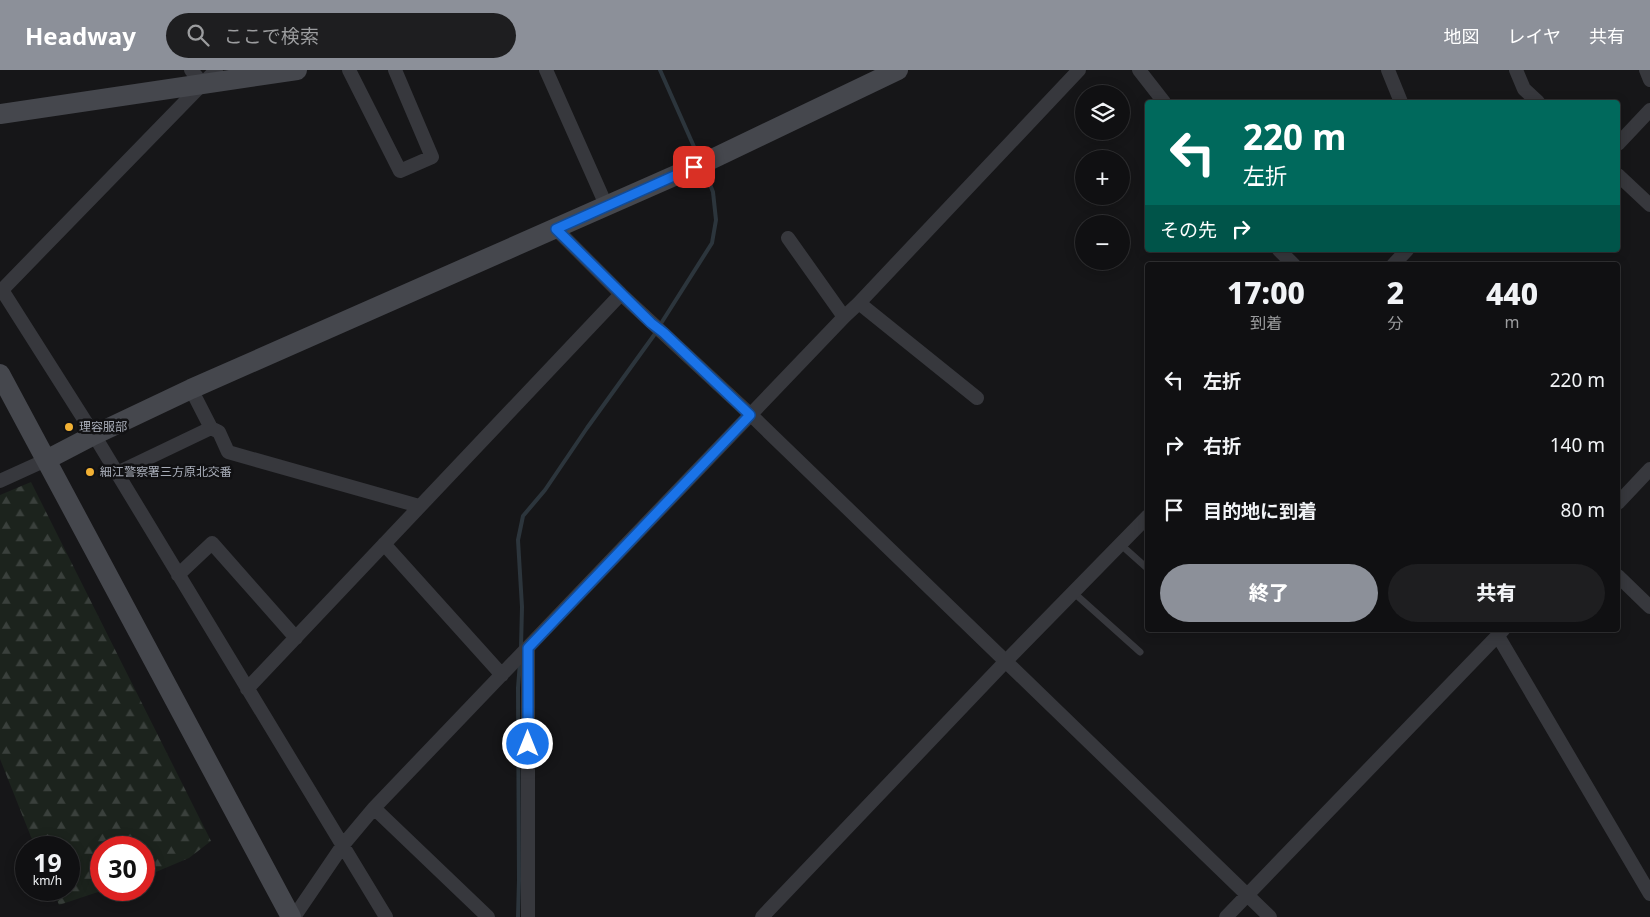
<!DOCTYPE html>
<html lang="ja">
<meta charset="utf-8">
<style>
body{margin:0;font-family:"Noto Sans","Noto Sans JP",sans-serif;background:#1e1e20;color:#f1f3f6;height:100vh;display:flex;flex-direction:column;font-size:19px;white-space:nowrap}
*{box-sizing:border-box;margin:0}
p{font-size:16px;color:#9c9d9f}
.icon{flex:none;width:28px;height:28px;fill:none;stroke:currentColor;stroke-width:2;stroke-linecap:round;stroke-linejoin:round}
.map{position:relative;flex:1;overflow:hidden}
.drawer{position:absolute;left:1145px;top:192px;width:475px;height:370px;display:flex;flex-direction:column;background:#101012;border-radius:5px;box-shadow:0 2px 12px #0003,0 0 0 1px #303032}
.drawer>*{flex:none}
.guide{position:absolute;left:1145px;top:30px;width:475px;height:152px;border-radius:5px;box-shadow:0 2px 12px #0003,0 0 0 1px #303032;background:#00695c;color:#fff;overflow:hidden}
.buttons{position:absolute;left:1075px;top:15px;display:grid;gap:10px}
.buttons a{display:grid;place-items:center;width:55px;height:55px;border-radius:50%;background:#101012;box-shadow:0 2px 12px #0003,0 0 0 1px #303032;font-size:25px}
.speed{position:absolute;left:15px;top:766px;display:flex;gap:10px;font-size:25px;font-weight:700;text-align:center}
.speed>*{display:grid;place-content:center;width:65px;height:65px;border-radius:50%;background:#101012;box-shadow:0 2px 12px #0003,0 0 0 1px #303032;line-height:1}
.speed small{font-size:12px;font-weight:400}
.speed .limit{border:8px solid #d22;background:#fff;color:#111}
.pin{position:absolute;display:grid;place-items:center;width:42px;height:42px;color:#fff;margin:-21px;border-radius:10px;box-shadow:0 2px 8px #0006}
.me{position:absolute;width:55px;margin:-28px;rotate:0deg;stroke-linejoin:round;filter:drop-shadow(0 0 4px #0008)}
.turn{display:flex;align-items:center;gap:18px;height:105px;padding:0 15px;font-size:22px}
.turn .icon{width:65px;height:65px;stroke-width:2.5}
.turn b{display:block;font-size:35px;line-height:42px}
.then{display:flex;align-items:center;height:48px;padding:0 15px;background:#0003;gap:10px;font-size:19px}
.eta{display:flex;justify-content:space-evenly;align-items:center;height:85px;text-align:center}
.eta b{font-size:30px;font-weight:800;line-height:35px}
.action{display:flex;gap:10px;margin-top:auto;padding:10px 15px}
.action a{flex:1;height:58px;border-radius:30px;background:#8c9099;color:#fff;font-size:20px;font-weight:800;line-height:58px;text-align:center}
.action a+a{background:#1e1e20;color:#f1f3f6}
ul{padding:0;list-style:none}
li{display:flex;align-items:center;gap:15px;height:65px;padding:0 15px}
li div{flex:1}
li b{display:block;font-size:19px}
li em{font-style:normal}
header{display:flex;align-items:center;gap:30px;box-sizing:border-box;height:70px;padding:0 25px;background:#8c9099;color:#fff}
header strong{font-size:24px}
nav{display:flex;gap:28px;margin-inline-start:auto;font-size:18px}
.search{width:350px;height:45px;background:#1e1e20;display:flex;align-items:center;gap:12px;box-sizing:border-box;padding:0 18px;border-radius:28px;color:#9c9d9f;font-size:19px}
.map>svg:first-child{display:block}
.forest{fill:url(#forest-firs)}
.lines{fill:none;stroke-linecap:round;stroke-linejoin:round}
.stream{stroke:#2c353c;stroke-width:4}
.lane{stroke:#37383d;stroke-width:7}
.street{stroke:#37383d;stroke-width:14}
.secondary{stroke:#45474d;stroke-width:20}
.route-casing{stroke:#114b97;stroke-width:12}
.route{stroke:#1a73e8;stroke-width:9}
.poi-dot{fill:#f2b134;stroke:#111113;stroke-width:2}
.labels{text-anchor:middle;stroke-width:5;stroke-linejoin:round;paint-order:stroke}
.poi-label{font-size:12px;fill:#a8adb8;stroke:#111113;text-anchor:start}
</style>
<header>
<strong>Headway</strong>
<div class="search"><svg class="icon" aria-label="search" viewBox="0 0 24 24"><circle cx="10" cy="10" r="6"/><path d="M15 15l6 6"/></svg>ここで検索</div>
<nav><a>地図</a><a>レイヤ</a><a>共有</a></nav>
</header>
<div class="map">
<svg width="1650" height="847" viewBox="0 0 1650 847">
<defs>
<pattern id="forest-firs" width="22" height="20" patternUnits="userSpaceOnUse" patternTransform="scale(1.25)"><rect width="22" height="20" fill="#1c231d"/><path d="M5 1l3.5 6h-7zM16 11l3.5 6h-7z" fill="#3a403c"/></pattern>
</defs>
<rect width="100%" height="100%" fill="#161618"/>
<path class="forest" d="M 31,412 L 211,771 L 189,788 L 144,807 L 144,778 L 101,778 L 101,820 L 104,820 L 59,835 L 53,820 L 69,820 L 69,778 L 35,777 L 0,689 L 0,425 Z"/>
<g class="lines">
<path class="stream" d="M 660,0 L 699,88
M 660,255 L 712,173 L 716,150 L 713,122 L 704,99
M 521,577 L 522,537 L 518,470 L 523,446 L 545,420 L 587,358 L 657,261
M 518,847 L 519,810 L 518,618 L 520,592"/>
<path class="lane" d="M 1120,474 L 1148,499
M 1073,522 L 1140,582"/>
<path class="street" d="M 191,0 L 203,14
M 349,0 L 400,101 L 432,87 L 395,0
M 546,0 L 606,135
M 1139,0 L 1164,32
M 1388,0 L 1401,32
M 1516,0 L 1524,19 L 1538,32
M 1646,0 L 1650,10
M 1618,74 L 1650,40
M 1618,105 L 1650,135
M 556,159 L 621,224 L 751,345 L 1270,847
M 788,168 L 844,247
M 1279,180 L 1294,195
M 1393,195 L 1407,180
M 2,220 L 94,365 L 386,847
M 0,222 L 216,0
M 859,233 L 977,328
M 191,319 L 211,358 L 219,362 L 228,382 L 419,436
M 117,403 L 211,358
M 0,411 L 46,390
M 1618,433 L 1650,399
M 384,474 L 502,605
M 178,505 L 212,473 L 296,568
M 1618,506 L 1650,537
M 1498,566 L 1650,824
M 247,619 L 621,224
M 374,738 L 488,847
M 294,847 L 343,775 L 374,738 L 844,247 L 859,233 L 1079,0
M 528,847 L 528,579
M 762,847 L 1006,591 L 1148,446
M 1226,847 L 1503,560"/>
<path class="secondary" d="M 0,44 L 297,0
M 0,304 L 291,847
M 46,390 L 94,365 L 191,319 L 708,91 L 898,0"/>
</g>
<g class="lines">
<g class="route-casing">
<path id="route" d="M 528,674 L 528,578 L 750,345 L 664,263 L 651,253 L 556,159 L 694,97"/>
</g>
<use href="#route" class="route"/>
</g>
<g class="poi-dot">
<circle cx="69" cy="357" r="5"/>
<circle cx="90" cy="402" r="5"/>
</g>
<g class="labels">
<g class="poi-label">
<text x="79" y="361">理容服部</text>
<text x="100" y="406">細江警察署三方原北交番</text>
</g>
</g>
</svg>
<div class="buttons">
<a><svg class="icon" aria-label="layers" viewBox="0 0 24 24"><path d="M12 4l9 5-9 5-9-5zM3 14l9 5 9-5"/></svg></a>
<a>+</a>
<a>−</a>
</div>
<div class="speed"><div>19<small>km/h</small></div><div class="limit">30</div></div>
<div class="pin" style="left:694px;top:97px;background:#d93025"><svg class="icon" aria-label="arrive" viewBox="0 0 24 24"><path d="M6 21V4h12l-3 4 3 4H6"/></svg></div>
<svg class="me" style="left:528px;top:674px" viewBox="-20 -20 40 40"><circle r="17" fill="#1a73e8" stroke="#fff" stroke-width="3"/><path d="M0-11L8 9 0 5-8 9z" fill="#fff"/></svg>
<div class="guide">
<div class="turn"><svg class="icon" aria-label="left" viewBox="0 0 24 24"><path d="M17 20v-9H6M10 6l-5 5 5 5"/></svg><div><b>220 m</b>左折</div></div>
<div class="then">その先<svg class="icon" aria-label="right" viewBox="0 0 24 24"><path d="M7 20v-9h11M14 6l5 5-5 5"/></svg></div>
</div>
<section class="drawer">
<div class="eta">
<div><b>17:00</b><p>到着</p></div>
<div><b>2</b><p>分</p></div>
<div><b>440</b><p>m</p></div>
</div>
<ul>
<li><svg class="icon" aria-label="left" viewBox="0 0 24 24"><path d="M17 20v-9H6M10 6l-5 5 5 5"/></svg><div><b>左折</b></div><em>220 m</em></li>
<li><svg class="icon" aria-label="right" viewBox="0 0 24 24"><path d="M7 20v-9h11M14 6l5 5-5 5"/></svg><div><b>右折</b></div><em>140 m</em></li>
<li><svg class="icon" aria-label="arrive" viewBox="0 0 24 24"><path d="M6 21V4h12l-3 4 3 4H6"/></svg><div><b>目的地に到着</b></div><em>80 m</em></li>
</ul>
<div class="action"><a>終了</a><a>共有</a></div>
</section>
</div>
